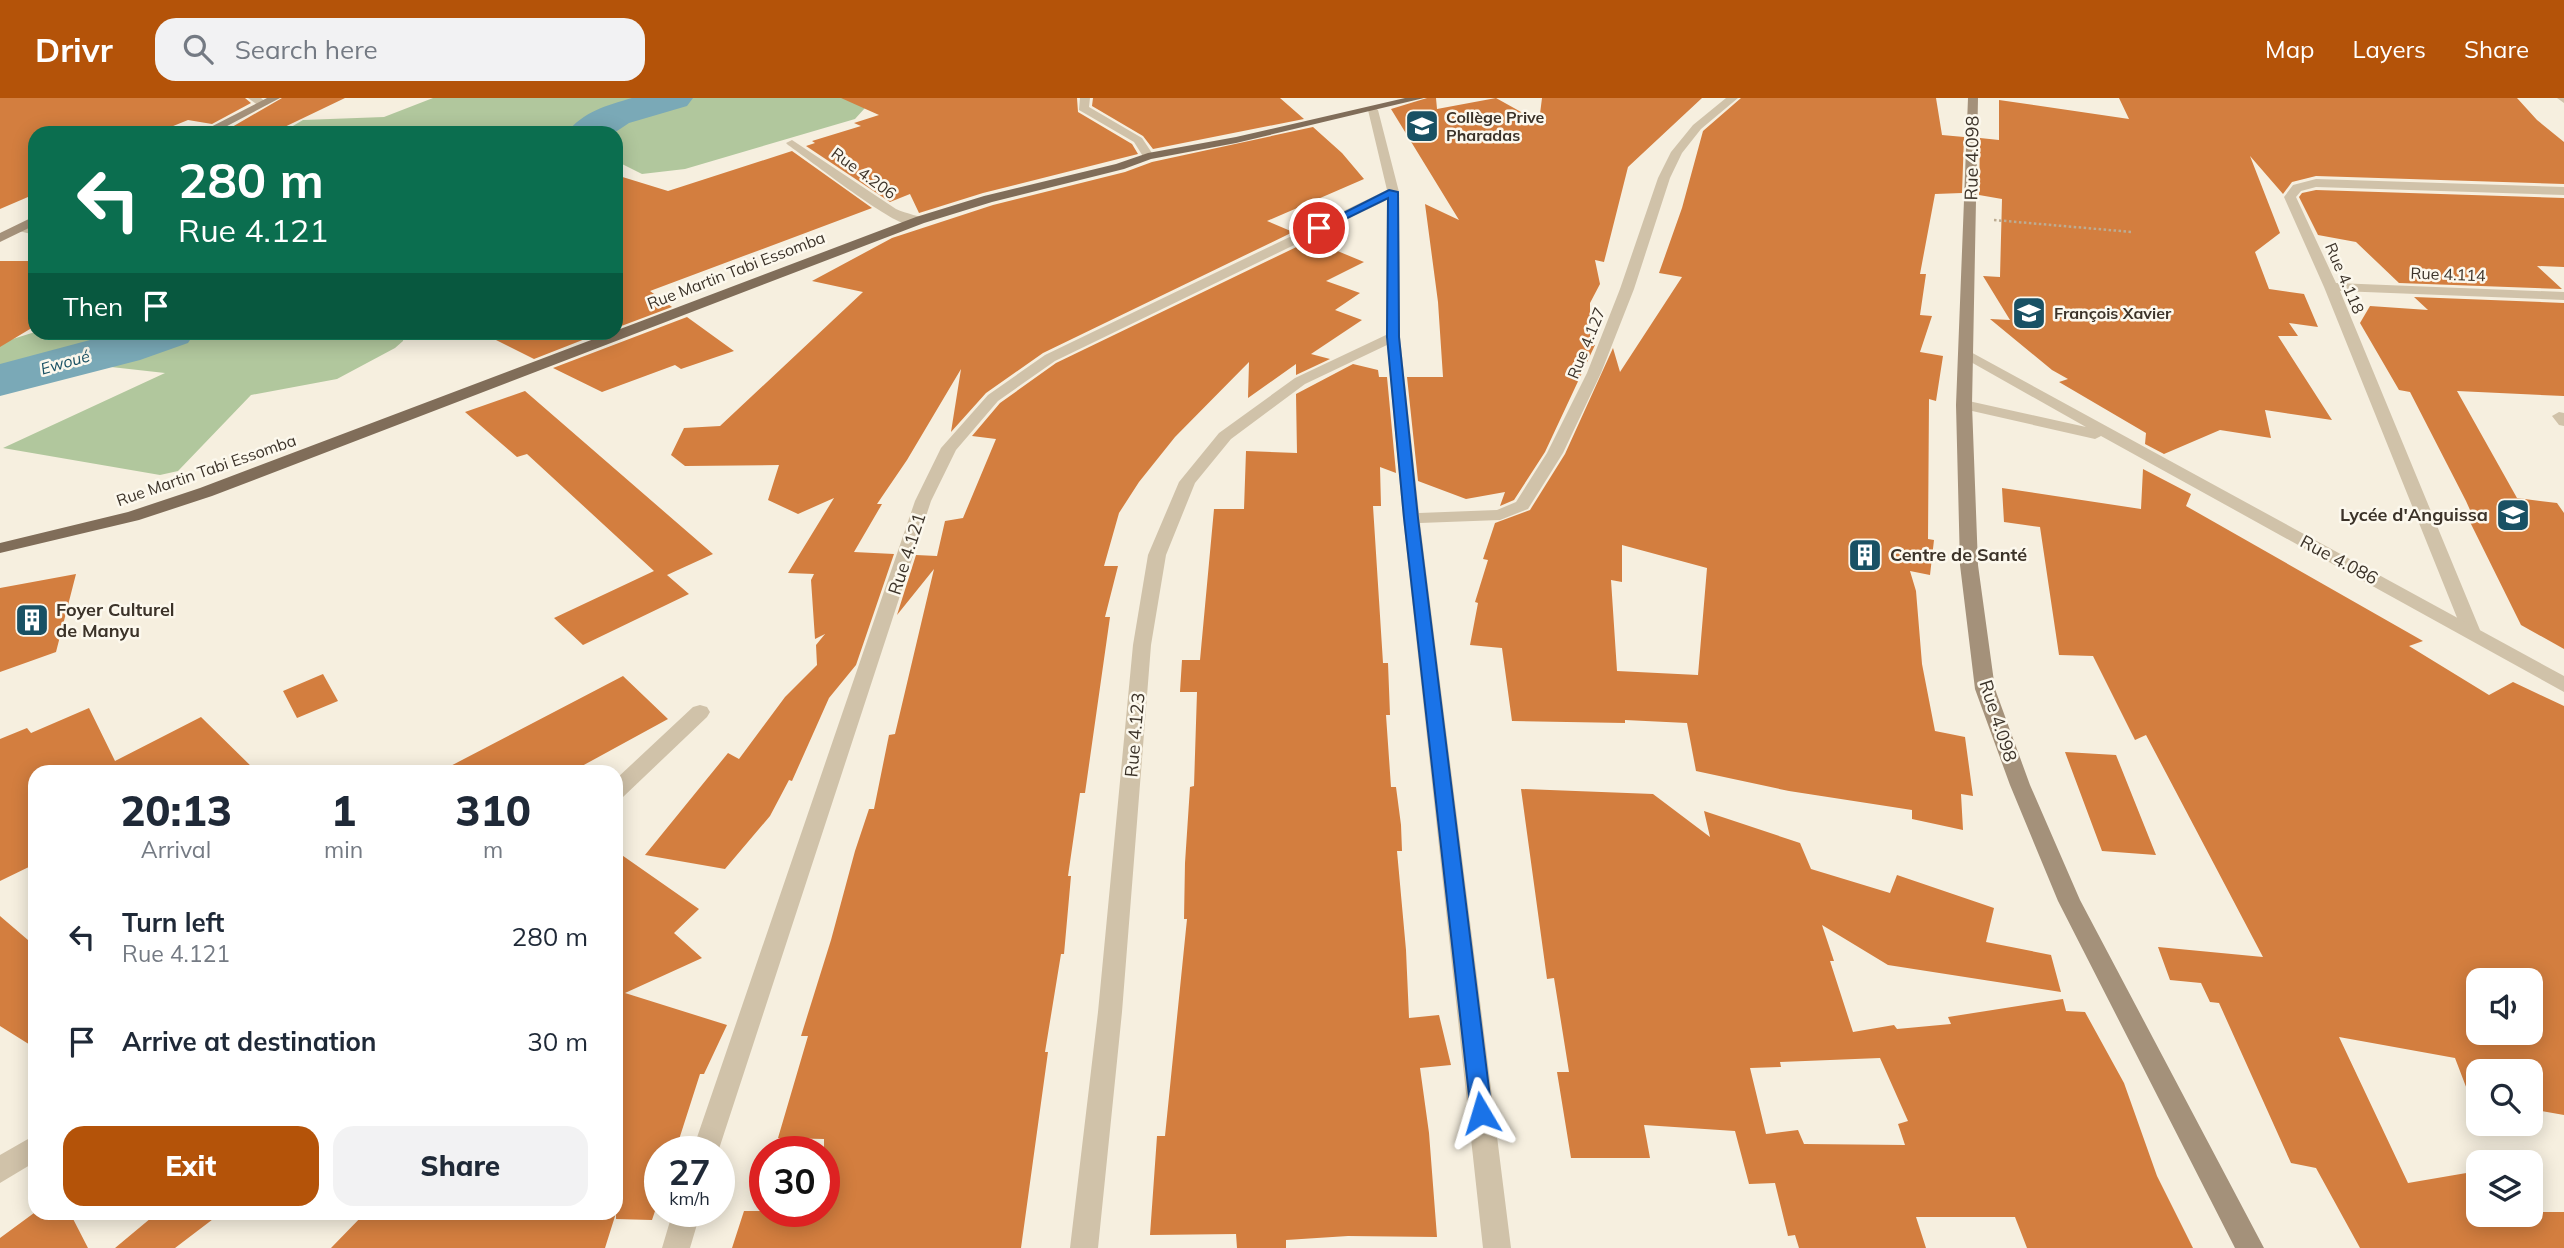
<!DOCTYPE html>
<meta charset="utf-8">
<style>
body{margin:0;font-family:Mulish,sans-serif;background:#f2f2f3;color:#1f2937;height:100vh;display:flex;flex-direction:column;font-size:26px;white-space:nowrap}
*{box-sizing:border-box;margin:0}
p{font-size:23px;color:#747a83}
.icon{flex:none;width:38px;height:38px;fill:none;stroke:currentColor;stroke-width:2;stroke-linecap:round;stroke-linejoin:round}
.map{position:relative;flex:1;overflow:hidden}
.details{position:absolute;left:28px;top:667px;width:595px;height:455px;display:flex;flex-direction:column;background:#fff;border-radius:21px;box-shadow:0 4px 18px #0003}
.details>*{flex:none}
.banner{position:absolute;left:28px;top:28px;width:595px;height:214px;border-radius:21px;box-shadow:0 4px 18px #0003;background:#0b6e4f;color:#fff;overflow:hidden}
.controls{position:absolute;left:2466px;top:870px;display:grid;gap:14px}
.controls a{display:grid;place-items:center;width:77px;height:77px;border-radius:14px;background:#fff;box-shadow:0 4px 18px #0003;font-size:35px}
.speed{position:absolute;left:644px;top:1038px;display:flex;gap:14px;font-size:35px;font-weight:700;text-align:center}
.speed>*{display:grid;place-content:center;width:91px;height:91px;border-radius:50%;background:#fff;box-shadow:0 4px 18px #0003;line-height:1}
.speed small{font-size:18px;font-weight:400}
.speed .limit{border:10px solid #d22;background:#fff;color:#111}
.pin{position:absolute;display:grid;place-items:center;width:60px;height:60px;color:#fff;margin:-30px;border:4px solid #fff;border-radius:50%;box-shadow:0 2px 7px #0007}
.me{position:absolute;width:77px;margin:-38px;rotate:353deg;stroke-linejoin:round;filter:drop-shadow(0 0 5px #0008)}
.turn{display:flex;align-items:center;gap:24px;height:147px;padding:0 35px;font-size:32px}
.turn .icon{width:91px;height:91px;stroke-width:2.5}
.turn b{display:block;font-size:49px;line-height:60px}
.then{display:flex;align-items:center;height:66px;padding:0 35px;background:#0003;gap:14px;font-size:26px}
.eta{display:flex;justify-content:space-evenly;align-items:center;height:119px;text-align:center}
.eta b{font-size:42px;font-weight:800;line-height:49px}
.cta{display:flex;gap:14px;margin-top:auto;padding:14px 35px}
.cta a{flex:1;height:80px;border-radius:21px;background:#b45309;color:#fff;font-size:28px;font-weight:800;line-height:80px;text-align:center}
.cta a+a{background:#f2f2f3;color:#1f2937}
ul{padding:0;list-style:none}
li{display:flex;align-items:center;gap:21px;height:105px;padding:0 35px}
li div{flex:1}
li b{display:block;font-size:26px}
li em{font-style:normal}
header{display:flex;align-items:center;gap:42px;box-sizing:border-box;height:98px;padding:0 35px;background:#b45309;color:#fff}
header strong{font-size:33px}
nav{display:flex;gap:38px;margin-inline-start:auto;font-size:24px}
.search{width:490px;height:63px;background:#f2f2f3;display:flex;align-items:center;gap:18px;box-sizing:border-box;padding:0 24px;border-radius:21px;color:#747a83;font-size:26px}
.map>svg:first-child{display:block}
.green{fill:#b1c79d}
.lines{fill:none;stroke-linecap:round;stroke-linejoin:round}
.river{fill:#7aa9b7;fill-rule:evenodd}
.building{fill:#d37e3f;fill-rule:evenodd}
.path{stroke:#bcac93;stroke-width:2.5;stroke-dasharray:2.5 2.5;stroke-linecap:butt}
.service{fill:#d0c2a9;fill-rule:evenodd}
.minor{fill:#d0c2a9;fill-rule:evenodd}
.tertiary{fill:#d0c2a9;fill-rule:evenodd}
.secondary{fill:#a4917a;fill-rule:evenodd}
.primary{fill:#806d59;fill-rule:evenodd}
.route{fill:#1a73e8;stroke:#114b97;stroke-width:2}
.labels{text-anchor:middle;stroke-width:5;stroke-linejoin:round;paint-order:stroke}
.far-poi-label{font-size:16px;font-weight:bold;fill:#3c3329;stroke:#fcf8ed;text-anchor:start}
.far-street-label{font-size:16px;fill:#3c3329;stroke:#fcf8ed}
.far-water-label{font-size:16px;font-style:italic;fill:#195164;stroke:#fcf8ed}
.street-label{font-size:18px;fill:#3c3329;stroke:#fcf8ed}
.poi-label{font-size:18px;font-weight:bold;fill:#3c3329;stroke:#fcf8ed;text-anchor:start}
</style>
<header>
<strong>Drivr</strong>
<div class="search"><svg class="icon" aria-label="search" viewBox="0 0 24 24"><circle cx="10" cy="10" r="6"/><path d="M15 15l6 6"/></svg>Search here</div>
<nav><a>Map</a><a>Layers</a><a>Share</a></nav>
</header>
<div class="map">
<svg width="2564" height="1150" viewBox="0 0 2564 1150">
<rect width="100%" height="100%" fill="#f6efdf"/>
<path class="green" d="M 433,0 L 874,0 L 855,21 L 685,71 L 642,76 L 616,63 L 616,35 L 281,35 L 303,22 L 384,19 Z
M 35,234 L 404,235 L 403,243 L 395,250 L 337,281 L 251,297 L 178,373 L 160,377 L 3,350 L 165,275 L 84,266 L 0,279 L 0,245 Z"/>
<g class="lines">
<path class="river" d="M 632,0 L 693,0 L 687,8 L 629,25 L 614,35 L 567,35 C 582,14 608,7 632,0 Z
M 120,234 L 195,234 L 188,245 L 140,262 L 0,298 L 0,266 Z"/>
</g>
<path class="building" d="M 0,0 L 245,0 L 251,5 L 212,26 L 188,22 L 156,35 L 35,35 L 35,96 L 0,111 Z
M 282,0 L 345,0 L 272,35 L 232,29 Z
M 841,0 L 1077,0 L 1078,14 L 1132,46 L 1138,56 L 983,95 L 919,115 L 910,96 L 890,104 L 806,48 L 815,45 L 812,43 L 861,28 L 854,25 L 879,17 Z
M 1093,0 L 1280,0 L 1304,21 L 1153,51 L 1143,38 L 1092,8 Z
M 1427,0 L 1436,0 L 1437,11 L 1496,0 L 1539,24 L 1542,0 L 1702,0 L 1628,69 L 1604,164 L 1595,162 L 1600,186 L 1590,205 L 1590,246 L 1595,247 L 1545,354 L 1514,402 L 1500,408 L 1505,394 L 1466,401 L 1418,383 L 1407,279 L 1443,279 L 1438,204 L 1425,106 L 1459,122 L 1391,11 Z
M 1741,0 L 1936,0 L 1942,37 L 1964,39 L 1962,95 L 1935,96 L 1920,176 L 1926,176 L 1920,217 L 1932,218 L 1920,254 L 1943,258 L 1936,303 L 1929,301 L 1928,441 L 1934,442 L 1930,477 L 1910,473 L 1916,493 L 1922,566 L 1935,633 L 1965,639 L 1973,698 L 1961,696 L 1963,732 L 1912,721 L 1912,712 L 1789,693 L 1696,673 L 1687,625 L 1625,622 L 1625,625 L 1512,623 L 1502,550 L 1470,547 L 1478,505 L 1475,504 L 1488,462 L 1483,461 L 1495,425 L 1530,412 L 1565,356 L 1613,250 L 1620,274 L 1682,179 L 1659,175 L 1682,110 L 1703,33 ZM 1622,447 L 1707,470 L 1698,577 L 1617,573 L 1611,482 L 1622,484 Z
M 2119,0 L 2517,0 L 2537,22 L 2564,44 L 2564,86 L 2316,78 L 2292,84 L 2283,96 L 2250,58 L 2280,135 L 2255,154 L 2269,191 L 2304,196 L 2318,229 L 2289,225 L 2298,238 L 2278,238 L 2332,322 L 2265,312 L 2271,340 L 2220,332 L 2164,356 L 2145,346 L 2146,335 L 2059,284 L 2068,281 L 2052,272 L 1990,221 L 2010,222 L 1983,178 L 2000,179 L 2002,101 L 1979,97 L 1980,40 L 1999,42 L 1999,2 L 2129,21 Z
M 1313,29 L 1342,55 L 1364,81 L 1267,123 L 1293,134 L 1043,255 L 986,295 L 951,334 L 961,271 L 907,362 L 877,406 L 882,406 L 854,454 L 894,456 L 856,567 L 829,600 L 792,683 L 789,682 L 770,718 L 725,771 L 645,757 L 728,655 L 739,661 L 785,599 L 817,567 L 816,547 L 825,536 L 815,541 L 811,482 L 814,476 L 788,475 L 834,400 L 798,416 L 768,402 L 779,367 L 685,368 L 671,357 L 684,330 L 720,328 L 863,194 L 812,183 L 892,140 L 993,107 L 1125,74 L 1152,64 Z
M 792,53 L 872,110 L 650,193 L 672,209 L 616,230 L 616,77 L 668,93 Z
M 2316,92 L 2564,100 L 2564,169 L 2537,168 L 2562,191 L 2399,185 L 2356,144 L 2318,137 L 2299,99 L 2302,95 Z
M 1311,142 L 1364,164 L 1326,183 L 1360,195 L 1335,212 L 1362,222 L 1311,256 L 1330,261 L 1296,277 L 1296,266 L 1248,300 L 1249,264 L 1175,339 L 1139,384 L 1119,415 L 1104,468 L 1118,468 L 1105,519 L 1110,519 L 1085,695 L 1080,695 L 1068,778 L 1071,778 L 1064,856 L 1061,856 L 1045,954 L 1048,954 L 1021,1150 L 732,1150 L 744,1113 L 824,1113 L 824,1041 L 778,1040 L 808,938 L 801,938 L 831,842 L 855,753 L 869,711 L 874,711 L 889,637 L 895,636 L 934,471 L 897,517 L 916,457 L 937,458 L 945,423 L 963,420 L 996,341 L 972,338 L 1000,305 L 1056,265 Z
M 0,163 L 35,163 L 35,228 L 0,249 Z
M 2414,199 L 2564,205 L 2564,298 L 2457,293 L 2517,400 L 2557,405 L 2564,415 L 2564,551 L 2521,527 L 2470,424 L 2474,421 L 2466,403 L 2410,294 L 2399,292 L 2360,225 L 2370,208 L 2428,212 Z
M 687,219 L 734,253 L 681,271 L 675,267 L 602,294 L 553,270 Z
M 480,234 L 603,234 L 534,261 Z
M 1353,266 L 1378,272 L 1379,279 L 1387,279 L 1396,375 L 1380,369 L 1381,408 L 1373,408 L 1383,565 L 1388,565 L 1390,617 L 1386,617 L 1391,689 L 1396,689 L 1401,727 L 1402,753 L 1397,753 L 1406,852 L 1409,920 L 1439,917 L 1451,967 L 1420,970 L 1429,1035 L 1437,1139 L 1348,1138 L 1286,1142 L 1286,1150 L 1237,1150 L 1236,1136 L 1150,1137 L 1157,1038 L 1165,1038 L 1187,821 L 1184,821 L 1185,765 L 1190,689 L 1194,688 L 1197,594 L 1180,594 L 1182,562 L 1200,562 L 1214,411 L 1244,411 L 1246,353 L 1297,355 L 1296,296 Z
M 525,293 L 713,456 L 667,477 L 689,496 L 583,547 L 554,520 L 654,473 L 527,356 L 517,359 L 465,314 Z
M 2143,371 L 2191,396 L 2186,408 L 2423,543 L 2409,548 L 2489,597 L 2513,584 L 2564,608 L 2564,1017 L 2530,1011 L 2530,973 L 2478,973 L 2478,1003 L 2476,1002 L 2474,997 L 2468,994 L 2455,960 L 2339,939 L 2408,1085 L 2478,1073 L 2478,1116 L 2530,1116 L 2530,1108 L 2536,1114 L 2564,1114 L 2564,1150 L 2360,1150 L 2316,1070 L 2291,1065 L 2219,905 L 2210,904 L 2201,885 L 2170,882 L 2158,849 L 2263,859 L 2146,637 L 2135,642 L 2093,558 L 2059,557 L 2040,429 L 2004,424 L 2002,390 L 2141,411 ZM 2478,882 L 2530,882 L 2530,934 L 2478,934 Z
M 76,476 L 56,554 L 0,574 L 0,490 Z
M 323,576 L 338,603 L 297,620 L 283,593 Z
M 623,578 L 668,621 L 571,674 L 439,674 Z
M 89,610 L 115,663 L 201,619 L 257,674 L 35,674 L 35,766 L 0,783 L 0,641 L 27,630 L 31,635 Z
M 2065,654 L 2116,657 L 2156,757 L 2102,753 Z
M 1521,691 L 1653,696 L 1710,739 L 1704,713 L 1800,745 L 1811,771 L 1890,795 L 1897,777 L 1994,810 L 1986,844 L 2051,857 L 2061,894 L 1888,867 L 1822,827 L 1834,863 L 1830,863 L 1853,934 L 1894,927 L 1897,931 L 1951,926 L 1948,919 L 2063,901 L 2066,913 L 2085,914 L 2124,985 L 2157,1078 L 2193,1150 L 2027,1150 L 2015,1119 L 1916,1119 L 1926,1150 L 1799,1150 L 1795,1137 L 1788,1138 L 1775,1085 L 1749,1086 L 1735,1033 L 1644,1027 L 1650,1060 L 1571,1060 L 1557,974 L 1569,974 L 1554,880 L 1547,881 ZM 1880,960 L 1908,1023 L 1898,1026 L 1905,1047 L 1804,1046 L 1798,1032 L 1766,1036 L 1750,970 L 1781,969 L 1780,964 Z
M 616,753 L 699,811 L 674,835 L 702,860 L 625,895 L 727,927 L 704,976 L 700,976 L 675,1054 L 660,1054 L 660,1098 L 652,1122 L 616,1121 Z
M 0,818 L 35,848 L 35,950 L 0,928 Z
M 34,1115 L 70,1115 L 88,1150 L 0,1150 L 0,1140 Z
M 157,1115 L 221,1115 L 175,1150 L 115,1150 Z
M 365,1115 L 616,1115 L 605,1150 L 331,1150 Z"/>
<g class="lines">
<path class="path" d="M 1994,122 L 2132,134"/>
<path class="service" d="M 19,127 L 35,131 L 35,137 L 15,132 L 13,130 Z
M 2559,314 L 2564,315 L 2564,328 L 2559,327 L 2552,318 Z"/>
<path class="minor" d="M 248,0 L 261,0 L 268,6 L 259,8 Z
M 1080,0 L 1090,0 L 1089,9 L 1142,40 L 1154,58 L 1152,60 L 1144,60 L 1134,44 L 1079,12 Z
M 1726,0 L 1738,0 L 1701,31 L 1682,55 L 1670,80 L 1634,191 L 1601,275 L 1563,355 L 1528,411 L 1500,422 L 1420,425 L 1511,1150 L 1483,1150 L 1403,420 L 1387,247 L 1305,286 L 1231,341 L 1195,385 L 1166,457 L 1151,547 L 1122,914 L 1098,1150 L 1070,1150 L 1098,914 L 1133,547 L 1148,457 L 1179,384 L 1219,335 L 1295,280 L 1386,237 L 1387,102 L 1055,263 L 998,303 L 956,352 L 931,403 L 718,1054 L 692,1054 L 915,403 L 941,350 L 988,297 L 1045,257 L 1387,92 L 1368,12 L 1373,9 L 1378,12 L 1399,94 L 1400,239 L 1419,415 L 1497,412 L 1516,404 L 1547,355 L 1587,275 L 1620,191 L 1658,80 L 1671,54 L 1693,27 Z
M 2557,0 L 2564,0 L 2564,5 Z
M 792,42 L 896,111 C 906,116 922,118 926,122 C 921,126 913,127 906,126 C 885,121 811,63 788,47 L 786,45 Z
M 2316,81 L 2564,89 L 2564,97 L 2316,89 L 2301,93 L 2296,99 L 2336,185 L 2564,194 L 2564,202 L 2340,193 L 2480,532 L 2478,536 L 2464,536 L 2462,532 L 2324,189 L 2284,99 L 2293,87 Z
M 700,607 L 707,609 L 710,614 L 707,619 L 623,699 L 616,701 L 616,681 L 693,609 Z
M 35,1037 L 35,1064 L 0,1085 L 0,1057 Z
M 673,1113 L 701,1113 L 690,1150 L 662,1150 Z"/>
<path class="tertiary" d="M 1967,252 L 2564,578 L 2564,594 L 2101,338 L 2095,341 L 1959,310 L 1956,307 L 1964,302 L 2086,329 L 1962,259 L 1960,256 L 1962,253 Z"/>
<path class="secondary" d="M 267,0 L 280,0 L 214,35 L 199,35 Z
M 1968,0 L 1978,0 L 1972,307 L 1978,467 L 1995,591 L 2030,687 L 2080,802 L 2264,1150 L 2235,1150 L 2058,803 L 2010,687 L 1975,591 L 1960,467 L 1956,307 Z
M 35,118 L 35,127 L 0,144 L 0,135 Z"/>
<path class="primary" d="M 1405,0 L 1424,0 L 1236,45 L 1151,61 L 1124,71 L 992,104 L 924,125 L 212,398 L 139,422 L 0,455 L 0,445 L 128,414 L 200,390 L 916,119 L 984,98 L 1116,66 L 1148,55 L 1236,39 Z"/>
</g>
<path class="route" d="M 1389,92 L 1398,94 L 1399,239 L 1418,420 L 1492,1015 L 1489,1022 L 1481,1024 L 1474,1022 L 1471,1015 L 1404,420 L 1387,239 L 1388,100 L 1323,132 L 1314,130 Z"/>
<defs>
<g id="school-square" transform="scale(1.75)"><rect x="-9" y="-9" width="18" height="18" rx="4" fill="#195164" stroke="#fcf8ed"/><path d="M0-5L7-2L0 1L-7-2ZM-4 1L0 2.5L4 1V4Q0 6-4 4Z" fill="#fff"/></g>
<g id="building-square" transform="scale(1.75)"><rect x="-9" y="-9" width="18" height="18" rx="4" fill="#195164" stroke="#fcf8ed"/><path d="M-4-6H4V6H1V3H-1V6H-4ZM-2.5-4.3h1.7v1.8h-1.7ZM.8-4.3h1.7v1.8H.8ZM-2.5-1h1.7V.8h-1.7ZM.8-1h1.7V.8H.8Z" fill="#fff"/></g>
</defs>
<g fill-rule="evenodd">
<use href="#school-square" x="1422" y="28"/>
<use href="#school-square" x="2029" y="215"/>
<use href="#school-square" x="2513" y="417"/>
<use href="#building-square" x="1865" y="457"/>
<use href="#building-square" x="32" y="522"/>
</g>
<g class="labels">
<g class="far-poi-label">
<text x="1446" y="25">Collège Prive<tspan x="1446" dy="18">Pharadas</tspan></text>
<text x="2054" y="221">François Xavier</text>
</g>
<g class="far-street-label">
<text transform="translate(864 75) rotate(36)" y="6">Rue 4.206</text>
<text transform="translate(736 172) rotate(-21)" y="6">Rue Martin Tabi Essomba</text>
<text transform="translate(2448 176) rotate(2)" y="6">Rue 4.114</text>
<text transform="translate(2345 180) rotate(67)" y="6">Rue 4.118</text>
<text transform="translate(1586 245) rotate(-68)" y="6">Rue 4.127</text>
<text transform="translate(206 372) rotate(-19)" y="6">Rue Martin Tabi Essomba</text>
</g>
<g class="far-water-label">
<text transform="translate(65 264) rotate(-16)" y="6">Ewoué</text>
</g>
<g class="street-label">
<text transform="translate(1972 60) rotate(-89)" y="6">Rue 4.098</text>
<text transform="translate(907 456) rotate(-72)" y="6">Rue 4.121</text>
<text transform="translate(2339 462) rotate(28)" y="6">Rue 4.086</text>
<text transform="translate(1998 623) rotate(72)" y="6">Rue 4.098</text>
<text transform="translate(1135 637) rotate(-85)" y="6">Rue 4.123</text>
</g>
<g class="poi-label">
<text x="2488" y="423" text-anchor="end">Lycée d'Anguissa</text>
<text x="1890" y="463">Centre de Santé</text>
<text x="56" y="518">Foyer Culturel<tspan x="56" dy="21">de Manyu</tspan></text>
</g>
</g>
</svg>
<div class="controls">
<a><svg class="icon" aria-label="sound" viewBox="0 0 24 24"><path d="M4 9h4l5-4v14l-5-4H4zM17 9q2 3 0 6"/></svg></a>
<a><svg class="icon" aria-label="search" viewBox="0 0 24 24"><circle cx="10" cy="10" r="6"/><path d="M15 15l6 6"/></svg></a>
<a><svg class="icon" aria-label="layers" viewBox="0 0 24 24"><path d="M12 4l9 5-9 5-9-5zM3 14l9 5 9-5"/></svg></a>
</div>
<div class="speed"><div>27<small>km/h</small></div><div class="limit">30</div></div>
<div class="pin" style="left:1319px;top:130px;background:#d93025"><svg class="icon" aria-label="arrive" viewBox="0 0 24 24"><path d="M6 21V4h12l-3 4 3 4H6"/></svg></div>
<svg class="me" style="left:1481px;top:1015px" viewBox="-20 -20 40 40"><path d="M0-17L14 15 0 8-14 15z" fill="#1a73e8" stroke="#fff" stroke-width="4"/></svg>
<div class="banner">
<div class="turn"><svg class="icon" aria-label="left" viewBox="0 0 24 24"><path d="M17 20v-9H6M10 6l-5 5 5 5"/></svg><div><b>280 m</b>Rue 4.121</div></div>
<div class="then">Then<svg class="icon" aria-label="arrive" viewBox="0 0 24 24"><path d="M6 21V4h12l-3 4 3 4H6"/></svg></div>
</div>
<section class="details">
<div class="eta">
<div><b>20:13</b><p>Arrival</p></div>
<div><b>1</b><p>min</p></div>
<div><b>310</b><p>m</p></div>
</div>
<ul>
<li><svg class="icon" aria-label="left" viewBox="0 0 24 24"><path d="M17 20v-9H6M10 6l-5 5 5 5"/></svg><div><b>Turn left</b><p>Rue 4.121</p></div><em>280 m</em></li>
<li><svg class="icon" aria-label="arrive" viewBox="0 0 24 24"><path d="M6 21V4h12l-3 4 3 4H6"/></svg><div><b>Arrive at destination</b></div><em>30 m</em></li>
</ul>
<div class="cta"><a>Exit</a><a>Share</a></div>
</section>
</div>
